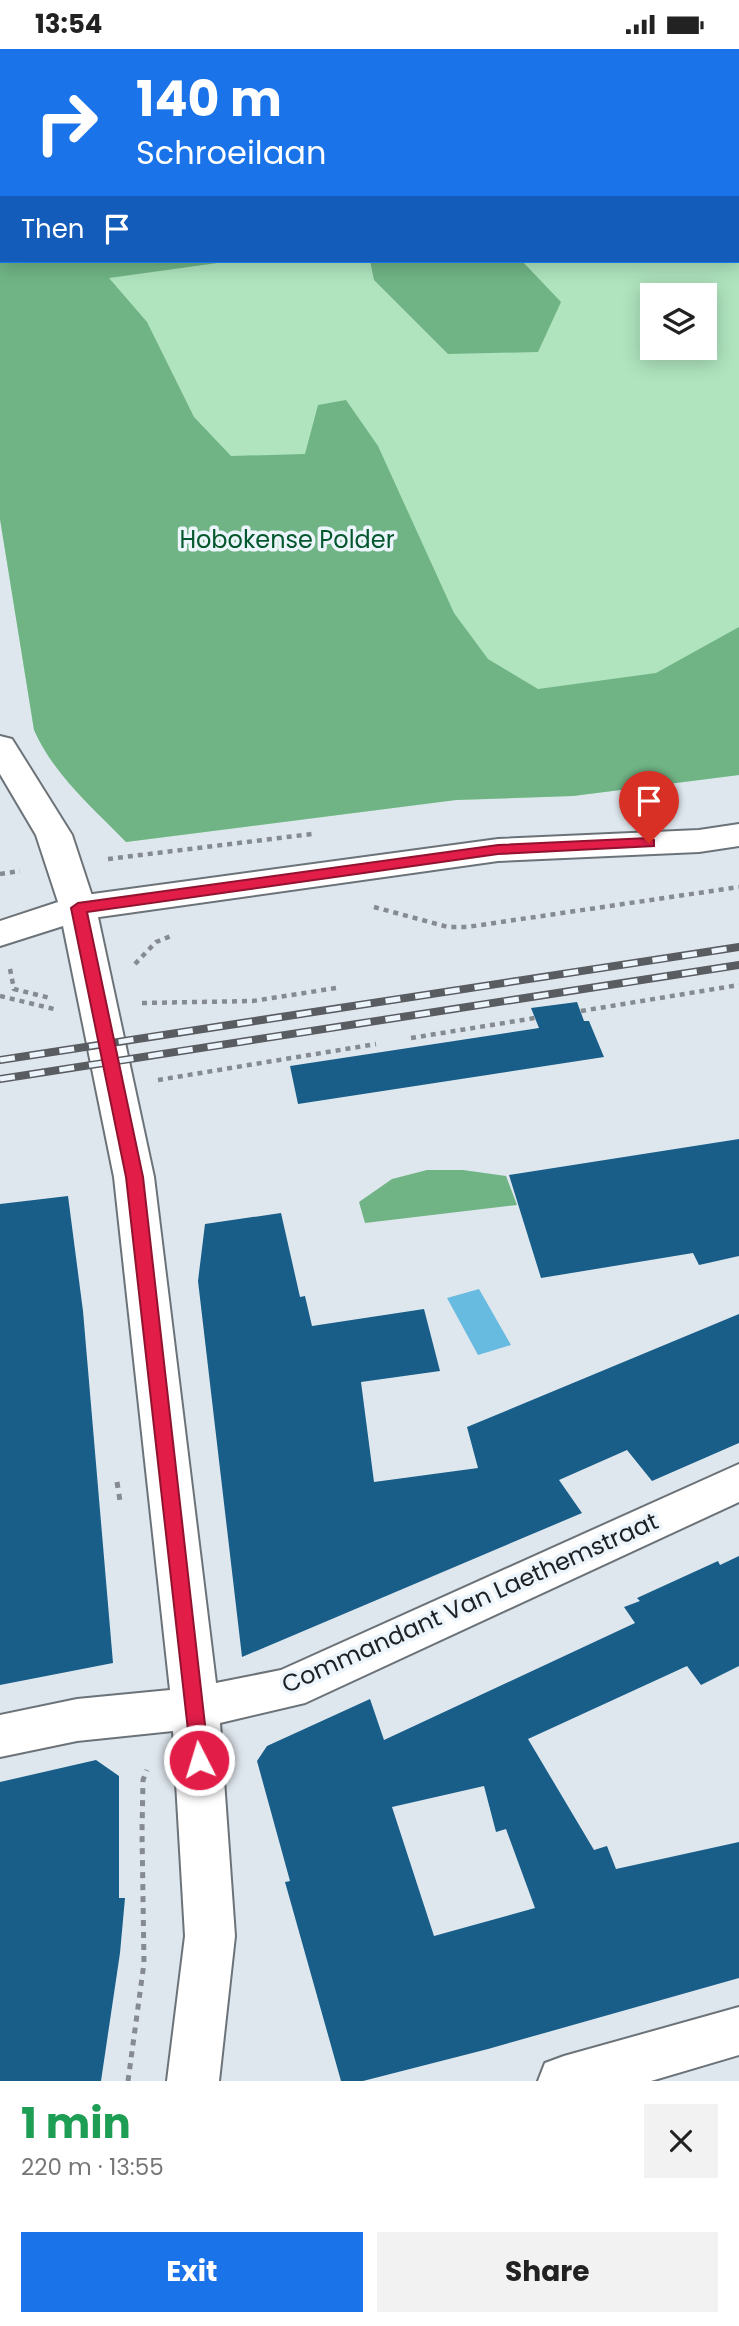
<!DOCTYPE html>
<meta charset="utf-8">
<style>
body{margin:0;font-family:Poppins,sans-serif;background:#f2f2f2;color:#222;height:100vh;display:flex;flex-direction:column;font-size:26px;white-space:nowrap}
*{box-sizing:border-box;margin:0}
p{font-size:23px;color:#767676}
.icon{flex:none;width:38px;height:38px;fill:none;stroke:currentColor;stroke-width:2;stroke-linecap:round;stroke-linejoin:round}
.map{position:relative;height:2032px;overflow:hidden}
.side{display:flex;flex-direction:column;background:#fff;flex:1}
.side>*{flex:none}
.guide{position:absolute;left:0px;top:0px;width:740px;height:214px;box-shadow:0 4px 18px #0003;background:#1a73e8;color:#fff;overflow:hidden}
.buttons{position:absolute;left:640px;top:234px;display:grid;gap:14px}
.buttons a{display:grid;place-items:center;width:77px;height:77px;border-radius:0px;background:#fff;box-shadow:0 4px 18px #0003;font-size:35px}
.pin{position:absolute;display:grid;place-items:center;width:60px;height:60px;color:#fff;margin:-72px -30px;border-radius:50% 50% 50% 0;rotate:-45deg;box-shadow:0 0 7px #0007}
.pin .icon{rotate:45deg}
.me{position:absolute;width:77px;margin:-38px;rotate:355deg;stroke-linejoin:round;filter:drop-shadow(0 0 5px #0008)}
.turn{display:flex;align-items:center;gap:24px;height:147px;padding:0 21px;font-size:32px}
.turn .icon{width:91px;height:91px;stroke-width:2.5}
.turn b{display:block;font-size:49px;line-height:60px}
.then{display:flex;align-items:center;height:66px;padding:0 21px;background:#0003;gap:14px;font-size:26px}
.round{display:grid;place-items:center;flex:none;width:74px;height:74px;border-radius:0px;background:#f2f2f2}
.summary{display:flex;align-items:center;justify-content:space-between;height:119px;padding:0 21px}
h1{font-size:42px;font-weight:700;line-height:52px;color:#1e9e55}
.action{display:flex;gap:14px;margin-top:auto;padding:14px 21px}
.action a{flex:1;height:80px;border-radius:0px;background:#1a73e8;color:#fff;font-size:28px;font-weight:700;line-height:80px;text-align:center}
.action a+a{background:#f2f2f2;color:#222}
.status{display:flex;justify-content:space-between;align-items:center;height:49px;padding:0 35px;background:#fff;direction:ltr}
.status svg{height:19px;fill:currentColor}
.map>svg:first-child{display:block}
.green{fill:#afe4be;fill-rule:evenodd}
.forest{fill:#70b485}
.water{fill:#68bbe0}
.building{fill:#185e89;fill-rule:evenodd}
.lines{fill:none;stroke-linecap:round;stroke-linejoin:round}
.minor-casing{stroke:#6b7379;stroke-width:4}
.tertiary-casing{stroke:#6b7379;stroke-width:4}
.path-far1{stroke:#858b90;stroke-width:4.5;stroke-dasharray:5 5;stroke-linecap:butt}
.path{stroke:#858b90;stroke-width:5;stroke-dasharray:6 6;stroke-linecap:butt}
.minor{fill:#fff;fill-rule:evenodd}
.tertiary{fill:#fff;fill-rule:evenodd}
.rail-casing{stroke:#595d61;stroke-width:8}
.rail{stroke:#ecf5fb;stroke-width:5;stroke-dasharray:15;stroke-linecap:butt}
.route{fill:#e11d48;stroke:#92132f;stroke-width:2}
.labels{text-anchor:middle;stroke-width:7;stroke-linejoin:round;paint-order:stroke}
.park-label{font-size:24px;fill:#05582e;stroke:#ecf5fb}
.street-label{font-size:24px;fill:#202326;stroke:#ecf5fb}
</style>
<div class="status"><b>13:54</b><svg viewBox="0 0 49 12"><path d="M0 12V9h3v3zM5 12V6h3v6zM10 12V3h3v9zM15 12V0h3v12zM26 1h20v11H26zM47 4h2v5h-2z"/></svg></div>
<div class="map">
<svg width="739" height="2032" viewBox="0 0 739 2032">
<rect width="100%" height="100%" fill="#dfe7ee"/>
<path class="green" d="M 0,0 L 739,0 L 739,726 L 573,747 L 456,751 L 126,793 C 92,758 54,726 34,681 L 0,470 ZM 2,2 L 738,2 L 738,212 L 2,212 ZM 653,247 L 705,247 L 705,299 L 653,299 Z"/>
<path class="forest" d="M 0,0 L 214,2 L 2,2 L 2,212 L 232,212 L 109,229 L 147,273 L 194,368 L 231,407 L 305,405 L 318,356 L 346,351 L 378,397 L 454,564 L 488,610 L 538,640 L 656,624 L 739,578 L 739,726 L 573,747 L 456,751 L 126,793 C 92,758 54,726 34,681 L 0,470 Z
M 370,212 L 522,212 L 561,253 L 538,303 L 448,305 L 374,231 Z
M 427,1121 L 463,1121 L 506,1127 L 517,1156 L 365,1174 L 359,1153 L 392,1130 Z"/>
<path class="water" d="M 479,1240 L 511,1296 L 478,1306 L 447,1249 Z"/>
<path class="building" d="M 577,953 L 584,972 L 589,972 L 604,1008 L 298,1055 L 290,1017 L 539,979 L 531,959 Z
M 739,1090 L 739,1207 L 699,1216 L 693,1204 L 541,1229 L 509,1126 Z
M 68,1147 L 83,1262 L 113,1614 L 0,1636 L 0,1155 Z
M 281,1164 L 300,1248 L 305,1247 L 312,1277 L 424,1260 L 440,1322 L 361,1333 L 374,1433 L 478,1419 L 467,1378 L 739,1265 L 739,1394 L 652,1432 L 627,1401 L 559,1431 L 582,1464 L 242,1608 L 198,1232 L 205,1175 Z
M 739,1507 L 739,1617 L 701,1636 L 687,1617 L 528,1690 L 594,1801 L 607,1797 L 616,1820 L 739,1793 L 739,1929 L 488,2000 L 363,2032 L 341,2032 L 285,1833 L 290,1832 L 257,1712 L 267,1697 L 370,1650 L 384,1691 L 635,1574 L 624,1558 L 640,1552 L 637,1549 L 718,1512 L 720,1516 ZM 484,1737 L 496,1783 L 506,1780 L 535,1859 L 434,1887 L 392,1758 Z
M 96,1711 L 119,1727 L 119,1849 L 125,1849 L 120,1904 L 101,2032 L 0,2032 L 0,1733 Z"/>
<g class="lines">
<g class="minor-casing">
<path id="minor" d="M 0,687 L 12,690 L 72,786 L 96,859 L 154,1128 L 216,1634 L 281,1621 L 739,1415 L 739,1453 L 305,1654 L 220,1674 L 235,1887 L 219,2032 L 167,2032 L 185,1887 L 173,1682 L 77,1692 L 0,1708 L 0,1666 L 77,1650 L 170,1641 L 114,1128 L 63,877 L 0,897 L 0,872 L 58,853 L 36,786 L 0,725 Z
M 739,1958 L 739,2006 L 651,2032 L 538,2032 L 545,2014 L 564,2007 Z"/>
</g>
<g class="tertiary-casing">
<path id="tertiary" d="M 739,775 L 739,797 L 699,803 L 498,812 L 78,871 L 65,867 L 60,859 L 65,851 L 78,847 L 498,790 L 699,781 Z"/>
</g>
<path class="path-far1" d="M 108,810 L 312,785
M 0,825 L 20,822
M 374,858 L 448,878 L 467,878 L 739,838
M 135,915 L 156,893 L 171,887
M 10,920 L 14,940 L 50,949
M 0,947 L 54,960
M 142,954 L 253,952 L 336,939
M 581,962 L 739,936
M 411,989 L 535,969
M 158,1031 L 376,995"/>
<path class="path" d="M 117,1433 L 120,1452
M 128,2032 L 144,1914 L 142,1783 L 143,1731 L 147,1721"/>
<use href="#minor" class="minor"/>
<use href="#tertiary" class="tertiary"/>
<g class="rail-casing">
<path id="rail" d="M 0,1011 L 739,898
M 0,1030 L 739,916"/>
</g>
<use href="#rail" class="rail"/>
</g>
<path class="route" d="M 649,789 L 654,791 L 654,797 L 498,805 L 87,863 L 143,1128 L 209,1711 L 206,1717 L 199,1720 L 192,1717 L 126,1128 L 71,859 L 78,854 L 498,796 Z"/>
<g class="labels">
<g class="park-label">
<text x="287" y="499">Hobokense Polder</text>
</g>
<g class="street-label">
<text transform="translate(470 1554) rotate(-24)" y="8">Commandant Van Laethemstraat</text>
</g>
</g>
</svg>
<div class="buttons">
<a><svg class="icon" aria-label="layers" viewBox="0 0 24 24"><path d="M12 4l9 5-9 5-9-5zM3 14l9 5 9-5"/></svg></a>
</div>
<div class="pin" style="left:649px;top:794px;background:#d93025"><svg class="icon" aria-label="arrive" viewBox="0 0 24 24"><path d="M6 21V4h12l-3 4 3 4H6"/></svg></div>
<svg class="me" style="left:199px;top:1711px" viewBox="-20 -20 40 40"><circle r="17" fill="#e11d48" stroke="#fff" stroke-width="3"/><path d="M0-11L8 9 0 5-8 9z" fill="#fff"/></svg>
<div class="guide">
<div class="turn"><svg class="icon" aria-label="right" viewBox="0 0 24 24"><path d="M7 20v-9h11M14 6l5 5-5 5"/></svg><div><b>140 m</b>Schroeilaan</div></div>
<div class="then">Then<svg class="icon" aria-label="arrive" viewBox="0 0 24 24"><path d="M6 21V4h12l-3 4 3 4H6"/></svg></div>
</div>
</div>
<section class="side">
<div class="summary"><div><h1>1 min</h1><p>220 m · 13:55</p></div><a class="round"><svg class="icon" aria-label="close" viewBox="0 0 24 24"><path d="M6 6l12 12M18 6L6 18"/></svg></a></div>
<div class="action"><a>Exit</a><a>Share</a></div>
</section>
